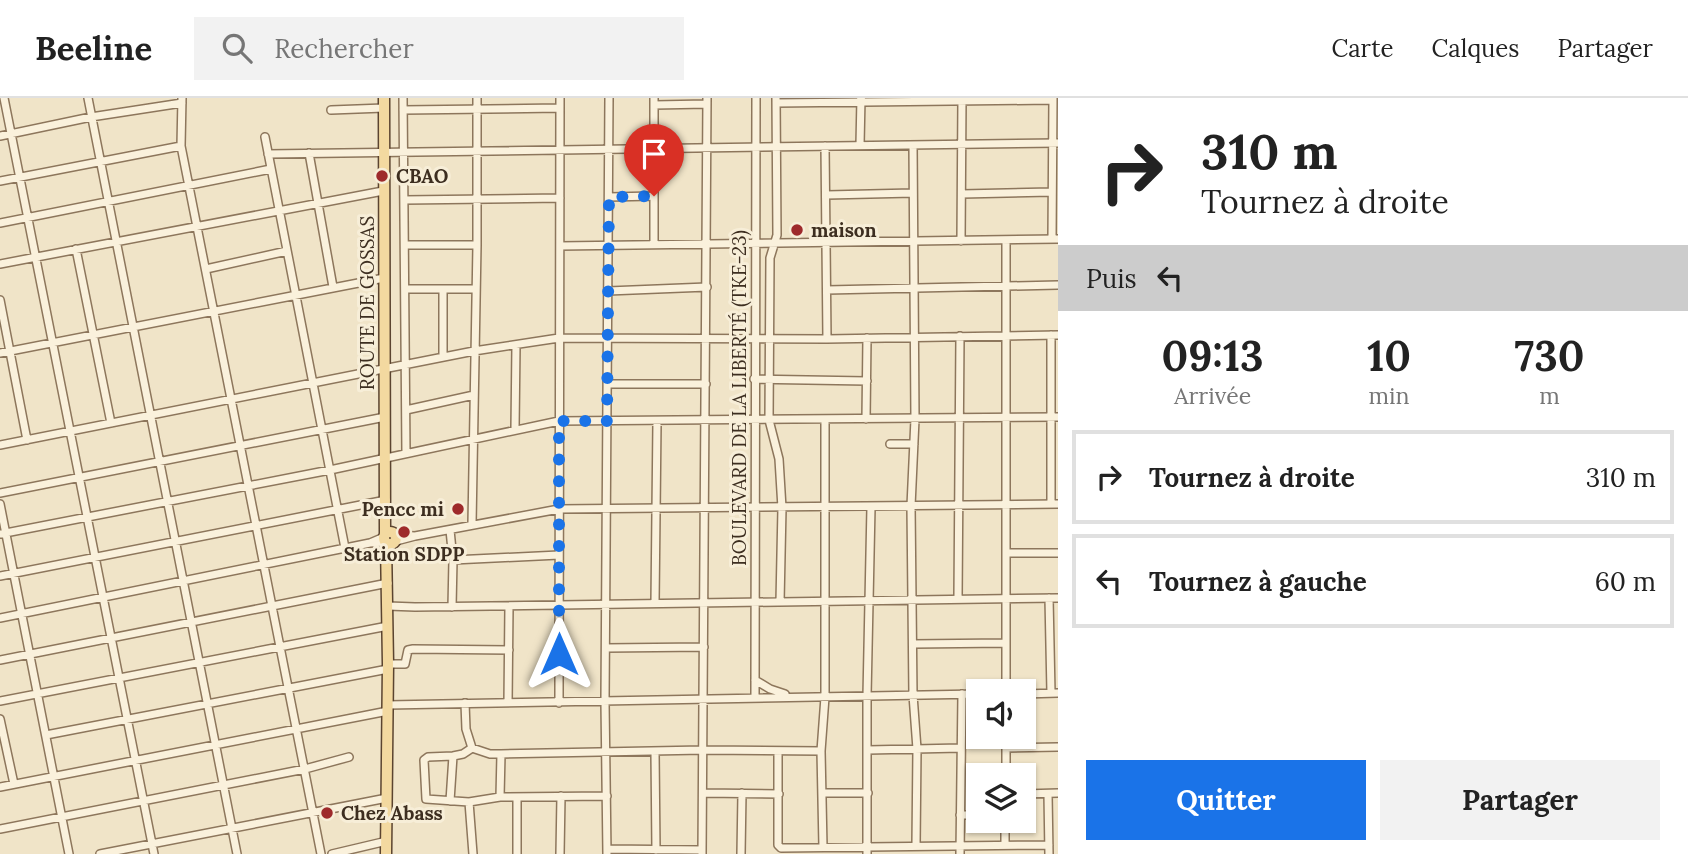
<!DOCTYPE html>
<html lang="fr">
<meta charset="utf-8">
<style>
body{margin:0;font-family:Lora,serif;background:#f2f2f2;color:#222;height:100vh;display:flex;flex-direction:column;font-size:26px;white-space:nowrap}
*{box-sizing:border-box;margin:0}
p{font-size:23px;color:#767676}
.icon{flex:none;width:38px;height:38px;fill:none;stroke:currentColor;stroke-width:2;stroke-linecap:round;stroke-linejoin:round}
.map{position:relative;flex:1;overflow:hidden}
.drawer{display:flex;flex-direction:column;background:#fff;width:630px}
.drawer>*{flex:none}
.hud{background:#fff;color:#222;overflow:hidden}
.controls{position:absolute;left:966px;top:581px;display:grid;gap:14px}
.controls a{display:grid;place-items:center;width:70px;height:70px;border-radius:0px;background:#fff;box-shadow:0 2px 5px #0004;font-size:35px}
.pin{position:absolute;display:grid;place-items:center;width:60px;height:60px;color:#fff;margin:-72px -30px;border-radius:50% 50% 50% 0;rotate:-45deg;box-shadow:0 0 7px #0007}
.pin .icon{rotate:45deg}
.me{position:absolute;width:77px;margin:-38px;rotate:0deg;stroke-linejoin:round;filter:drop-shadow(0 0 5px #0008)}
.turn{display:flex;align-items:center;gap:24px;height:147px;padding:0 28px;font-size:32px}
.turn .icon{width:91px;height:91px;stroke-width:2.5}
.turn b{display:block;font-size:49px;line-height:60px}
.then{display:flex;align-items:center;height:66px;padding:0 28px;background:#0003;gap:14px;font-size:26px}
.eta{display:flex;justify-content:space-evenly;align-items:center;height:119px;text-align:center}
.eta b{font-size:42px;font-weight:700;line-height:49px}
.button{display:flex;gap:14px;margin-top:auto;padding:14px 28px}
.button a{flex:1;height:80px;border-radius:0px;background:#1a73e8;color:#fff;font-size:28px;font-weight:700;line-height:80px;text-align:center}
.button a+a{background:#f2f2f2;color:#222}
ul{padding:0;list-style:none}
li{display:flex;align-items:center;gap:21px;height:94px;margin:0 14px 10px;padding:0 14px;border:4px solid #e0e0e0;border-radius:0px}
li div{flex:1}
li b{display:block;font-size:26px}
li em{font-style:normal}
header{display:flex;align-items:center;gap:42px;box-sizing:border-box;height:98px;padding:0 35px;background:#fff;border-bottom:2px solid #e0e0e0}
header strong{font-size:33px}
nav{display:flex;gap:38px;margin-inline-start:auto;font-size:24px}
.search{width:490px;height:63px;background:#f2f2f2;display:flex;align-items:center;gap:18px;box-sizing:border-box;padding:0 24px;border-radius:0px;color:#767676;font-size:26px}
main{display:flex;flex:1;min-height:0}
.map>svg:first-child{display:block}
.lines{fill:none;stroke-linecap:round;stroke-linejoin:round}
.minor-casing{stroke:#8d765c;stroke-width:10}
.major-casing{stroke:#5b4430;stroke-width:13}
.minor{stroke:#faf1dc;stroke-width:7}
.major{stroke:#f3d9a0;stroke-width:10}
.route{stroke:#1a73e8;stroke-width:12;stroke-dasharray:0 21.6}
.poi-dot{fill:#9e2a2b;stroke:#f7eed8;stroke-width:2.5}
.labels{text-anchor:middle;stroke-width:6;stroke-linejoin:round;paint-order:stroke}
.poi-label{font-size:19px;font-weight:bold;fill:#3d2e20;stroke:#f7eed8;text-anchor:start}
.street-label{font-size:19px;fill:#3d2e20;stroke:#f7eed8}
</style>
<header>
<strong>Beeline</strong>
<div class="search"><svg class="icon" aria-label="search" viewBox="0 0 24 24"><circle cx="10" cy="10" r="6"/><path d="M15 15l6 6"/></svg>Rechercher</div>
<nav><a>Carte</a><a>Calques</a><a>Partager</a></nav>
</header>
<main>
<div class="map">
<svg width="1058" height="756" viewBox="0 0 1058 756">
<rect width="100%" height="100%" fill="#f0e4c8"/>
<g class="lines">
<g class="minor-casing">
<path id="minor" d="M 4,0 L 154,756
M 88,0 L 237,756
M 182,0 L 181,48 L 321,756
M 403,0 L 406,355
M 654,0 L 654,146
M 776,0 L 777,137 L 770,160 L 769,322 L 779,361 L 782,410 L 780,504
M 776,5 L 1052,2
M 654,7 L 707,6
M 331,12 L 384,10
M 403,12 L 560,10
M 0,38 L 91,19 L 182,5
M 265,39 L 345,450
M 860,47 L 861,0
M 913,47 L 915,321 L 911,408 L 913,597 L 917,651 L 916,748
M 825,48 L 827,241
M 309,55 L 333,189
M 268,56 L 1058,45
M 0,83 L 181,48
M 962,96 L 1051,94
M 827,97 L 913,95
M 609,99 L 654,98
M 404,102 L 560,100
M 0,125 L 271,71
M 1052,141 L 1053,0
M 961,143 L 962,0
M 405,147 L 477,147
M 560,148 L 1058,141
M 76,151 L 111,325
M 0,166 L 383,93
M 206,171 L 287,153
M 405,191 L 475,191
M 443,191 L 443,259
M 827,192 L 1058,187
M 608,193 L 707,189
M 0,202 L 27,342
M 0,255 L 384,180
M 754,281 L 867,283
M 607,286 L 706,286
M 406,312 L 474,297
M 866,321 L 867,240
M 515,331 L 516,247
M 890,346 L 914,346
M 0,347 L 474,253 L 559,240 L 827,241 L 1058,237
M 0,395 L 385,319
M 0,406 L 69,756
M 1051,406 L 1051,237
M 472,426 L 477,147 L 477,0
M 450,432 L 453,462 L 452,509
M 0,436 L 330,372 L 559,323 L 1058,319
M 415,438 L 559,411 L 1058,406
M 384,439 L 370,445 L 385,444
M 396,443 L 415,438 L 396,437
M 1006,455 L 1058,455
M 453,462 L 559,457
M 0,478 L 386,402
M 1049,500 L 1051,595
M 958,501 L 960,238
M 655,505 L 657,324
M 388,508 L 415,509 L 1058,500
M 0,520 L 370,445
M 913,546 L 1005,545
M 606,550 L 704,549
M 0,562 L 388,485
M 388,566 L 405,566 L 408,552 L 413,551 L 509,552
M 755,582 L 770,591 L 785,596
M 1006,593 L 1006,142
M 1024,596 L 1058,595
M 755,600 L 756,0
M 0,603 L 388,528
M 465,605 L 466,631 L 472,650 L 490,656 L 501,656 L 500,699 L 607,698
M 508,605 L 509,508
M 559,605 L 560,0
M 388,607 L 978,596
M 0,621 L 14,686
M 46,637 L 388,571
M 472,650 L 463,656 L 453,658 L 428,659 L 424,662 L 426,701 L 469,704 L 473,756
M 1006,650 L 1058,649
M 868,652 L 961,650
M 655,654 L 656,752
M 778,654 L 778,747 L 781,750 L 1049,747
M 501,656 L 703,652 L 821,653
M 1006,677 L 1006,639
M 0,689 L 388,613
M 704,695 L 779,696
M 822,695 L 868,695
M 1024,696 L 1058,695
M 1048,696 L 1049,756
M 517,701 L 517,756
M 450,703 L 453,658
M 469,704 L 500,699
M 960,717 L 978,717
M 0,731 L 305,671 L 349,659
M 1005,747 L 1005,723
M 823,749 L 821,653 L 825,599 L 825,322
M 607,751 L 702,752
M 100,756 L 387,700
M 332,756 L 387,743
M 560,756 L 561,698
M 607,756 L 605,604 L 609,0
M 702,756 L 707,0
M 741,756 L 742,695
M 867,756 L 867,598 L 871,409
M 960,756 L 962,596"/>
</g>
<g class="major-casing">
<path id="major" d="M 384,0 L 385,436
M384 440a6 6 0 1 1 12 0a6 6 0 1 1-12 0Z
M 386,445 L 388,566 L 386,756"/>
</g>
<use href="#minor" class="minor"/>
<use href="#major" class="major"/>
</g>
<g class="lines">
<path class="route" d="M 559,556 L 559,323 L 607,323 L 609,99 L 654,98"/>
</g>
<g class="poi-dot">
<circle cx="382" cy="78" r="7"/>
<circle cx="797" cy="132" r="7"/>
<circle cx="458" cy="411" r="7"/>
<circle cx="404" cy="434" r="7"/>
<circle cx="327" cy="715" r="7"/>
</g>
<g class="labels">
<g class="poi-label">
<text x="396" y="85">CBAO</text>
<text x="811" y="139">maison</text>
<text x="444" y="418" text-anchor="end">Pencc mi</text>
<text x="404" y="463" text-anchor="middle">Station SDPP</text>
<text x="341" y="722">Chez Abass</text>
</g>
<g class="street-label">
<text transform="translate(367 205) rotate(-90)" y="7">ROUTE DE GOSSAS</text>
<text transform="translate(739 300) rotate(-90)" y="7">BOULEVARD DE LA LIBERTÉ (TKE-23)</text>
</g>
</g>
</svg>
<div class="controls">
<a><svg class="icon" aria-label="sound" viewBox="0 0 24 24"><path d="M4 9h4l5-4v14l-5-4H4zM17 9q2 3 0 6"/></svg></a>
<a><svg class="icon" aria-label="layers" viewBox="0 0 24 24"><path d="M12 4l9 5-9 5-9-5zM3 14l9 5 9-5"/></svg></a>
</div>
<div class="pin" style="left:654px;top:98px;background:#d93025"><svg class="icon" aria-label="arrive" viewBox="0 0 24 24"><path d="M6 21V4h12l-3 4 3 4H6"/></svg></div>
<svg class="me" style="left:559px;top:556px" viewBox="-20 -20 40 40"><path d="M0-17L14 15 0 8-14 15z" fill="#1a73e8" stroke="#fff" stroke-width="4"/></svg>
</div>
<section class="drawer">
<div class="hud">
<div class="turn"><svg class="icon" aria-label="right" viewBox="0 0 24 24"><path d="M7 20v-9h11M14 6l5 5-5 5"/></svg><div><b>310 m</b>Tournez à droite</div></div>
<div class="then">Puis<svg class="icon" aria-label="left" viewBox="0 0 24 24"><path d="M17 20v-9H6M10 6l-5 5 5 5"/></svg></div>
</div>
<div class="eta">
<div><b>09:13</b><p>Arrivée</p></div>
<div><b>10</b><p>min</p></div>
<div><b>730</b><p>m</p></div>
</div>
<ul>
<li><svg class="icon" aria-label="right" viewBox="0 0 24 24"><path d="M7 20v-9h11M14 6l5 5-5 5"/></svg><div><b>Tournez à droite</b></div><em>310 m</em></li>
<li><svg class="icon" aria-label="left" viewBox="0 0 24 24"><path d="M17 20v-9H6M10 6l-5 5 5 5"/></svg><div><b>Tournez à gauche</b></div><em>60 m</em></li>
</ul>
<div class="button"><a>Quitter</a><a>Partager</a></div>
</section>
</main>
